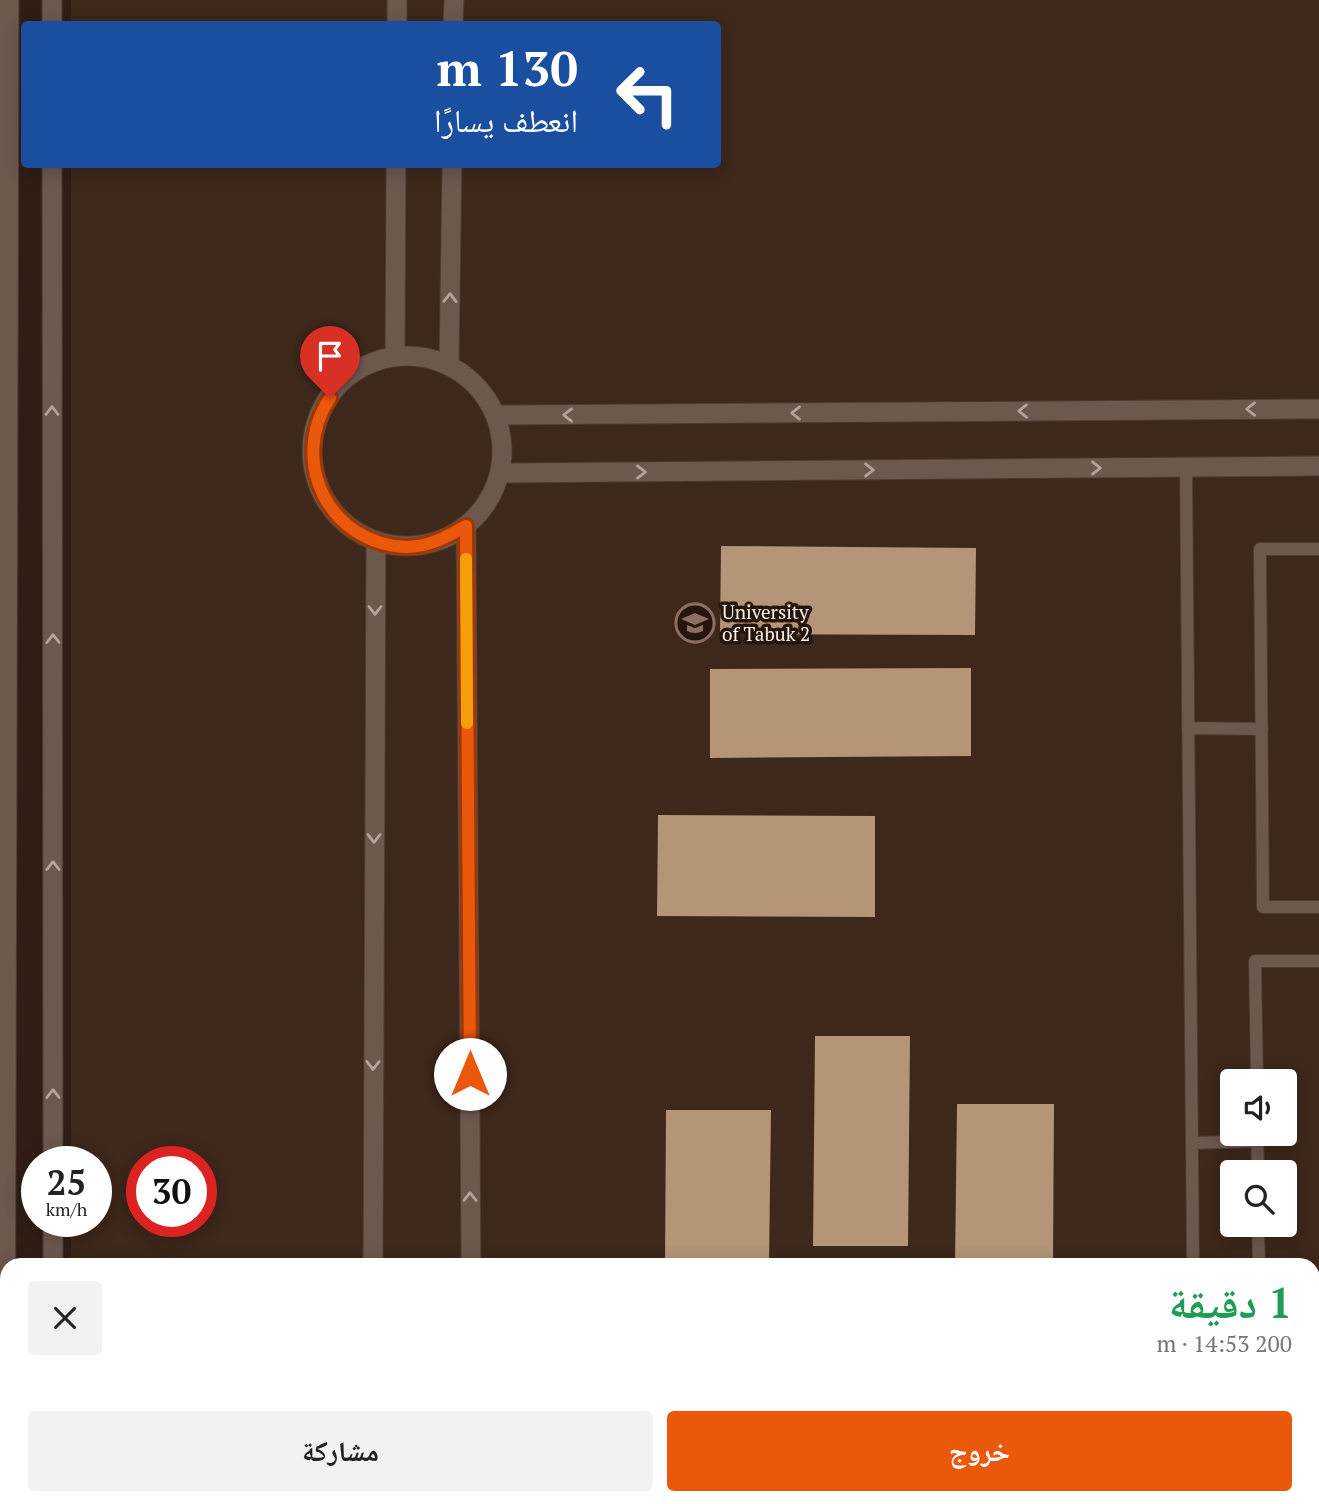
<!DOCTYPE html>
<html lang="ar">
<meta charset="utf-8">
<style>
body{margin:0;font-family:"PT Serif","Noto Naskh Arabic",serif;background:#f2f2f2;color:#222;direction:rtl;height:100vh;display:flex;flex-direction:column;font-size:26px;white-space:nowrap}
*{box-sizing:border-box;margin:0}
p{font-size:23px;color:#767676}
.icon{flex:none;width:38px;height:38px;fill:none;stroke:currentColor;stroke-width:2;stroke-linecap:round;stroke-linejoin:round}
.map{position:relative;flex:1;overflow:hidden;direction:ltr}
.panel{position:absolute;left:0px;top:1258px;width:1320px;height:247px;display:flex;flex-direction:column;background:#fff;border-radius:21px 21px 0 0;box-shadow:0 4px 18px #0003;direction:rtl}
.panel>*{flex:none}
.banner{position:absolute;left:21px;top:21px;width:700px;height:147px;border-radius:7px;box-shadow:0 4px 18px #0003;direction:rtl;background:#1a4fa0;color:#fff;overflow:hidden}
.tools{position:absolute;left:1220px;top:1069px;display:grid;gap:14px}
.tools a{display:grid;place-items:center;width:77px;height:77px;border-radius:7px;background:#fff;box-shadow:0 4px 18px #0003;font-size:35px}
.speed{position:absolute;left:21px;top:1146px;display:flex;gap:14px;font-size:35px;font-weight:700;text-align:center}
.speed>*{display:grid;place-content:center;width:91px;height:91px;border-radius:50%;background:#fff;box-shadow:0 4px 18px #0003;line-height:1}
.speed small{font-size:18px;font-weight:400}
.speed .limit{border:10px solid #d22;background:#fff;color:#111}
.pin{position:absolute;display:grid;place-items:center;width:60px;height:60px;color:#fff;margin:-72px -30px;border-radius:50% 50% 50% 0;rotate:-45deg;box-shadow:0 0 7px #0007}
.pin .icon{rotate:45deg}
.me{position:absolute;width:77px;margin:-38px;rotate:0deg;stroke-linejoin:round;filter:drop-shadow(0 0 5px #0008)}
.turn{display:flex;align-items:center;gap:24px;height:147px;padding:0 28px;font-size:32px}
.turn .icon{width:91px;height:91px;stroke-width:2.5}
.turn b{display:block;font-size:49px;line-height:60px}
.round{display:grid;place-items:center;flex:none;width:74px;height:74px;border-radius:7px;background:#f2f2f2}
.overview{display:flex;align-items:center;justify-content:space-between;height:119px;padding:0 28px}
h1{font-size:42px;font-weight:700;line-height:52px;color:#1e9e55}
.primary-button{display:flex;gap:14px;margin-top:auto;padding:14px 28px}
.primary-button a{flex:1;height:80px;border-radius:7px;background:#ea580c;color:#fff;font-size:28px;font-weight:700;line-height:80px;text-align:center}
.primary-button a+a{background:#f2f2f2;color:#222}
.map>svg:first-child{display:block}
.built{fill:#3e271b;fill-rule:evenodd}
.building{fill:#b49578}
.lines{fill:none;stroke-linecap:round;stroke-linejoin:round}
.service-casing{stroke:#4a3b35;stroke-width:14}
.minor-casing{stroke:#4a3b35;stroke-width:21}
.tertiary-casing{stroke:#4a3b35;stroke-width:21}
.service{stroke:#6d584e;stroke-width:12}
.minor{stroke:#6d584e;stroke-width:19}
.tertiary{stroke:#6d584e;stroke-width:19}
.oneway{stroke:#b5a49c}
.route-casing{stroke:#983908;stroke-width:18}
.route{stroke:#ea580c;stroke-width:12}
.slow{stroke:#f59e0b;stroke-width:12}
.labels{text-anchor:middle;stroke-width:7;stroke-linejoin:round;paint-order:stroke}
.poi-label{font-size:19px;fill:#fdf1ea;stroke:#25150c;text-anchor:start}
</style>
<div class="map">
<svg width="1319" height="1504" viewBox="0 0 1319 1504">
<rect width="100%" height="100%" fill="#301e15"/>
<path class="built" d="M 71,0 L 1319,0 L 1319,1504 L 71,1504 L 71,1498 L 1312,1498 L 1312,1265 L 71,1265 L 71,1222 L 96,1222 L 96,1162 L 71,1162 L 71,165 L 718,164 L 718,24 L 71,24 ZM 1232,1082 L 1284,1082 L 1284,1134 L 1232,1134 ZM 142,1162 L 201,1162 L 201,1222 L 142,1222 ZM 1232,1172 L 1284,1172 L 1284,1225 L 1232,1225 Z"/>
<path class="building" d="M 721,546 L 976,548 L 975,635 L 720,634 Z
M 971,668 L 971,756 L 710,758 L 710,669 Z
M 658,815 L 875,816 L 875,917 L 657,916 Z
M 815,1036 L 910,1036 L 908,1246 L 813,1246 Z
M 957,1104 L 1054,1104 L 1053,1265 L 955,1265 Z
M 666,1110 L 771,1110 L 769,1265 L 665,1265 Z
M 671,1498 L 773,1498 L 773,1504 L 671,1504 Z
M 823,1498 L 918,1498 L 918,1504 L 823,1504 Z
M 961,1498 L 1060,1498 L 1060,1504 L 961,1504 Z"/>
<g class="lines">
<g class="service-casing">
<path id="service" d="M 1186,467 L 1193,1265
M 1319,549 L 1260,549 L 1263,907 L 1319,907
M 1188,728 L 1262,729
M 1257,1082 L 1255,961 L 1319,961
M 1257,1134 L 1258,1172
M 1192,1143 L 1257,1141
M 1258,1225 L 1259,1265
M 1312,1319 L 1319,1319"/>
</g>
<g class="minor-casing">
<path id="minor" d="M 397,24 L 397,0
M 453,24 L 454,0
M312 451a95 95 0 1 1 190 0a95 95 0 1 1-190 0Z
M 395,357 L 396,164
M 449,366 L 452,164
M 495,415 L 1319,409
M 500,473 L 1319,466
M 466,526 L 471,1265
M 373,1265 L 376,542
M 472,1498 L 472,1504
M 372,1504 L 372,1498"/>
</g>
<g class="tertiary-casing">
<path id="tertiary" d="M 52,0 L 52,24
M 52,164 L 53,1162
M 53,1222 L 53,1265
M 53,1498 L 53,1504
M 5,1504 L 9,0"/>
</g>
<use href="#service" class="service"/>
<use href="#minor" class="minor"/>
<use href="#tertiary" class="tertiary"/>
</g>
<defs><path id="oneway-chevron" d="M-2-3.5L2.5 0L-2 3.5" fill="none" stroke-width="1.6" stroke-linecap="round" stroke-linejoin="round" transform="scale(1.75)"/></defs>
<g class="oneway">
<use href="#oneway-chevron" transform="translate(450 298) rotate(-89)"/>
<use href="#oneway-chevron" transform="translate(1251 409) rotate(180)"/>
<use href="#oneway-chevron" transform="translate(52 411) rotate(-90)"/>
<use href="#oneway-chevron" transform="translate(1023 411) rotate(180)"/>
<use href="#oneway-chevron" transform="translate(796 413) rotate(180)"/>
<use href="#oneway-chevron" transform="translate(568 415) rotate(180)"/>
<use href="#oneway-chevron" transform="translate(1096 468)"/>
<use href="#oneway-chevron" transform="translate(869 470)"/>
<use href="#oneway-chevron" transform="translate(641 472)"/>
<use href="#oneway-chevron" transform="translate(375 610) rotate(90)"/>
<use href="#oneway-chevron" transform="translate(53 639) rotate(-90)"/>
<use href="#oneway-chevron" transform="translate(374 838) rotate(90)"/>
<use href="#oneway-chevron" transform="translate(53 866) rotate(-90)"/>
<use href="#oneway-chevron" transform="translate(373 1065) rotate(90)"/>
<use href="#oneway-chevron" transform="translate(53 1094) rotate(-90)"/>
<use href="#oneway-chevron" transform="translate(470 1197) rotate(-90)"/>
</g>
<g class="lines">
<g class="route-casing">
<path id="route" d="M 330,398 C 288,461 329,544 406,547 C 428,547 447,537 466,526 L 470,1074"/>
</g>
<use href="#route" class="route"/>
<path class="slow" d="M 466,559 L 467,723"/>
</g>
<defs>
<g id="university-ring" transform="scale(2.0125)"><circle r="9.5" fill="#25150c" stroke="#8d6e63" stroke-width="1.5"/><path d="M0-5L7-2L0 1L-7-2ZM-4 1L0 2.5L4 1V4Q0 6-4 4Z" fill="#8d6e63"/></g>
</defs>
<g fill-rule="evenodd">
<use href="#university-ring" x="695" y="623"/>
</g>
<g class="labels">
<g class="poi-label">
<text x="722" y="619">University<tspan x="722" dy="22">of Tabuk 2</tspan></text>
</g>
</g>
</svg>
<div class="tools">
<a><svg class="icon" aria-label="sound" viewBox="0 0 24 24"><path d="M4 9h4l5-4v14l-5-4H4zM17 9q2 3 0 6"/></svg></a>
<a><svg class="icon" aria-label="search" viewBox="0 0 24 24"><circle cx="10" cy="10" r="6"/><path d="M15 15l6 6"/></svg></a>
</div>
<div class="speed"><div>25<small>km/h</small></div><div class="limit">30</div></div>
<div class="pin" style="left:330px;top:398px;background:#d93025"><svg class="icon" aria-label="arrive" viewBox="0 0 24 24"><path d="M6 21V4h12l-3 4 3 4H6"/></svg></div>
<svg class="me" style="left:470px;top:1074px" viewBox="-20 -20 40 40"><circle r="19" fill="#fff"/><path d="M0-13L10 11 0 6-10 11z" fill="#ea580c"/></svg>
<div class="banner">
<div class="turn"><svg class="icon" aria-label="left" viewBox="0 0 24 24"><path d="M17 20v-9H6M10 6l-5 5 5 5"/></svg><div><b>130 m</b>انعطف يسارًا</div></div>
</div>
<section class="panel">
<div class="overview"><div><h1>1 دقيقة</h1><p>200 m · 14:53</p></div><a class="round"><svg class="icon" aria-label="close" viewBox="0 0 24 24"><path d="M6 6l12 12M18 6L6 18"/></svg></a></div>
<div class="primary-button"><a>خروج</a><a>مشاركة</a></div>
</section>
</div>
